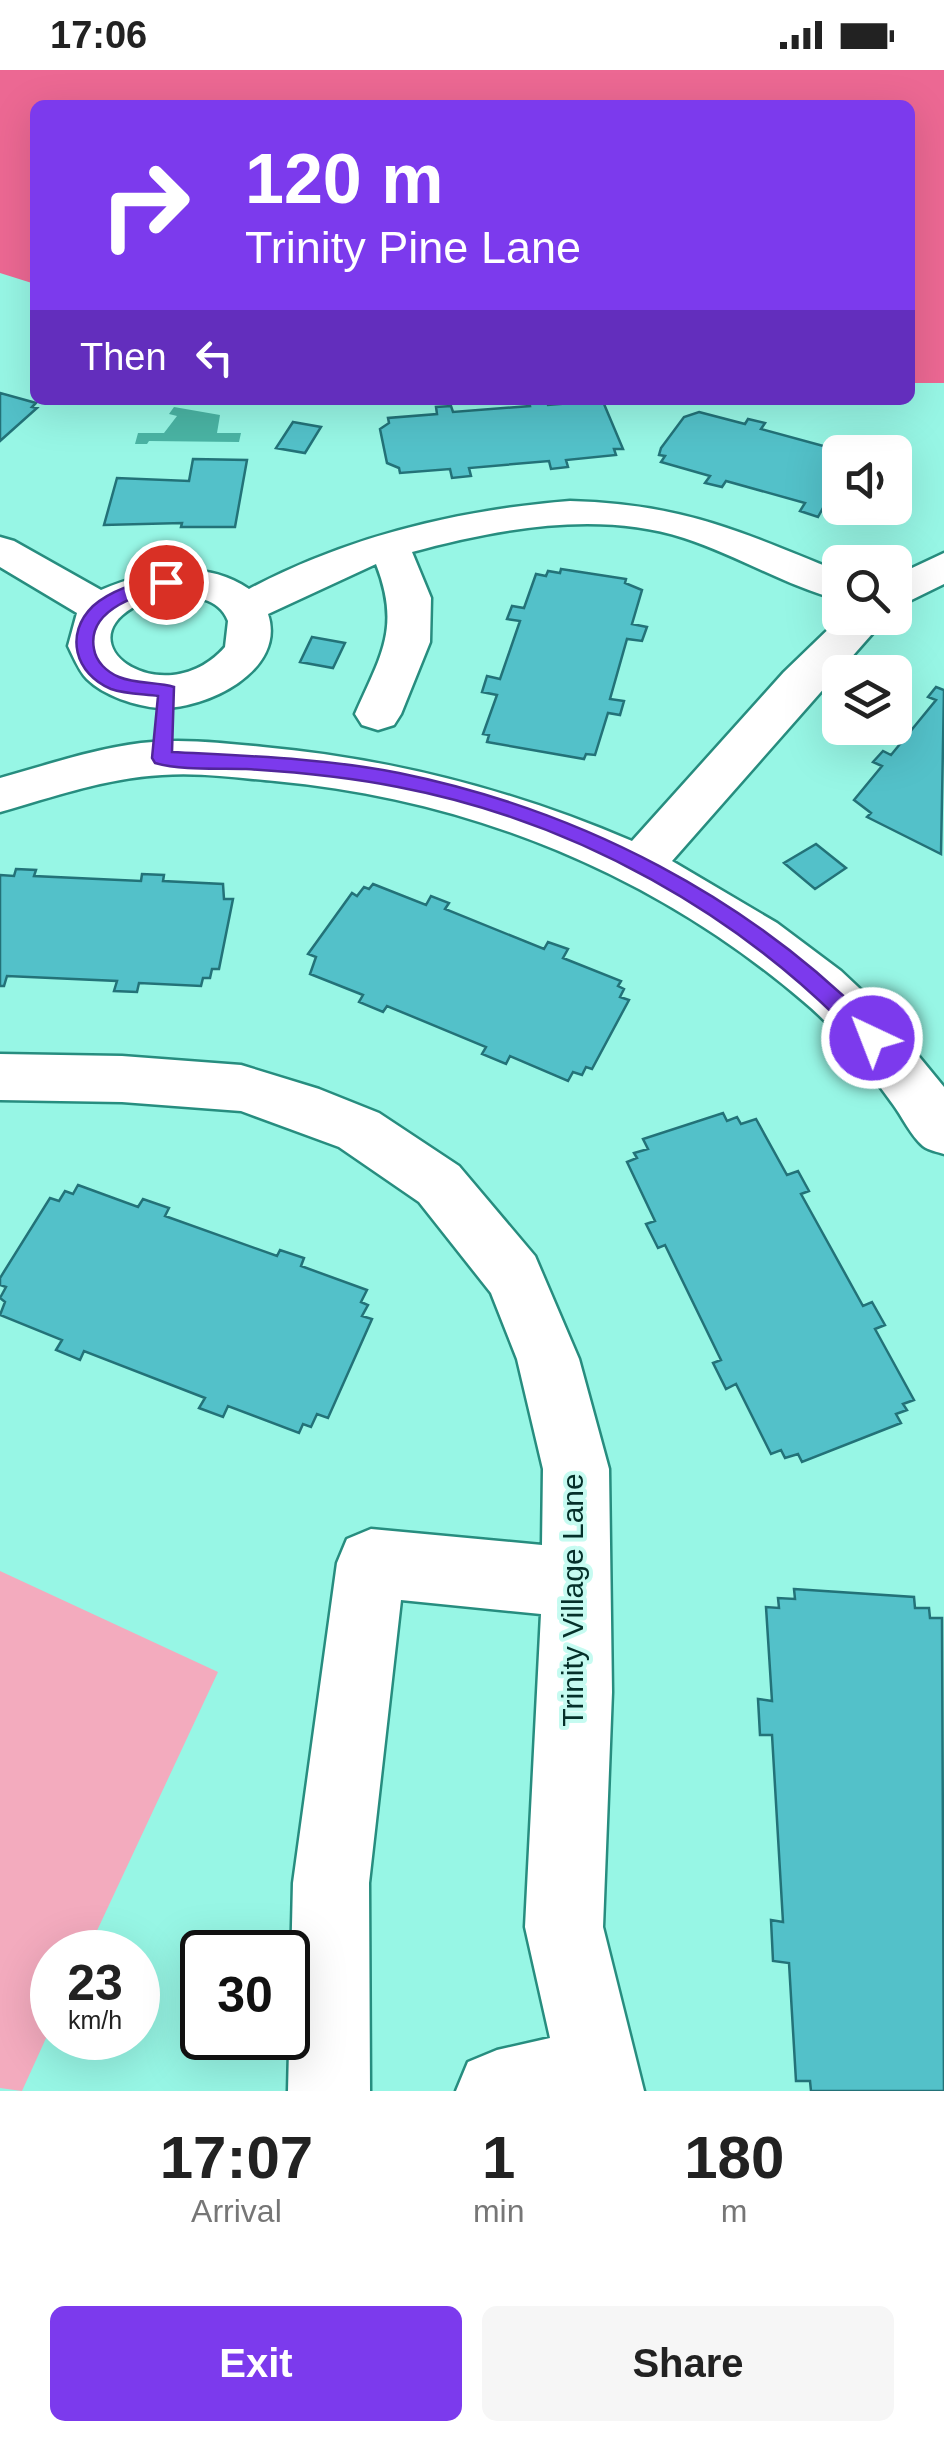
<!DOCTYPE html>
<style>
body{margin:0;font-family:Arial,sans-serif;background:#f6f6f6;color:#222;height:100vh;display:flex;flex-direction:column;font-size:38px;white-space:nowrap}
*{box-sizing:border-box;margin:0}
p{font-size:32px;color:#767676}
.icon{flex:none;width:55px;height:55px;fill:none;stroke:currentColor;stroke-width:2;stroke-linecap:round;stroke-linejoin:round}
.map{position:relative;height:2021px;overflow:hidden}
.side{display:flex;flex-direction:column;background:#fff;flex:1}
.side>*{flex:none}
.guide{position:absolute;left:30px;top:30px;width:885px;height:305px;border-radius:15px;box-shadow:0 10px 40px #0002;background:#7c3aed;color:#fff;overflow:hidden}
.controls{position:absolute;left:822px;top:365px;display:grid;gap:20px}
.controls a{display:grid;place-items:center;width:90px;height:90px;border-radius:15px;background:#fff;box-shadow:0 10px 40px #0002;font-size:50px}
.speed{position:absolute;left:30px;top:1860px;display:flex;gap:20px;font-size:50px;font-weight:700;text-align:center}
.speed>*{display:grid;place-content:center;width:130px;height:130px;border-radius:50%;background:#fff;box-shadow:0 10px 40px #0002;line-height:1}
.speed small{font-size:25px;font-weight:400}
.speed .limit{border:5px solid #111;border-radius:15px;background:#fff;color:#111}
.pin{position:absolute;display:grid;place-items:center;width:85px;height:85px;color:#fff;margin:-42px;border:5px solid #fff;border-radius:50%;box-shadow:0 2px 10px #0007}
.me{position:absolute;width:110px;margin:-55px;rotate:317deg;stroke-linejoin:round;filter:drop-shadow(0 0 8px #0008)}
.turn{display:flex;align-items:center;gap:35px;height:210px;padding:0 50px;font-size:45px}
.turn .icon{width:130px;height:130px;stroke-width:2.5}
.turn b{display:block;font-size:70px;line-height:85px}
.then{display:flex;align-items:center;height:95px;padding:0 50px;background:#0003;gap:20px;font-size:38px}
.eta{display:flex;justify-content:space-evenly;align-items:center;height:170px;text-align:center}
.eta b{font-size:60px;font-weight:700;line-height:70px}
.primary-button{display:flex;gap:20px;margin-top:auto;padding:20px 50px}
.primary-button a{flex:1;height:115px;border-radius:15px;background:#7c3aed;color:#fff;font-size:40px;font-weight:700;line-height:115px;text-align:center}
.primary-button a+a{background:#f6f6f6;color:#222}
.status{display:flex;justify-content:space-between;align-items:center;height:70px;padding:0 50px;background:#fff;direction:ltr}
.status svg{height:28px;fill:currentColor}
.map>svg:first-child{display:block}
.green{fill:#f3abbe}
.forest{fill:#ec6893}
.water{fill:#4ab4a4}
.building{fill:#53c1c9;stroke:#237278;stroke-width:2.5}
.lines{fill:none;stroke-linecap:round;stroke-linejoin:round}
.street-casing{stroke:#278d7f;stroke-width:5}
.street{fill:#fff;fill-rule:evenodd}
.route{fill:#7c3aed;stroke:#51269a;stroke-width:2.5}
.labels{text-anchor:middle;stroke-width:8;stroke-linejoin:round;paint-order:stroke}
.street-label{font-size:30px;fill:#05302a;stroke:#c6fbf1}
</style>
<div class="status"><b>17:06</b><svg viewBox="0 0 49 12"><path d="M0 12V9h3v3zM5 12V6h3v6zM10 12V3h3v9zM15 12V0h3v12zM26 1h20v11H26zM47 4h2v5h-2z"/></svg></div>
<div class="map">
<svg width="944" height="2021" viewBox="0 0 944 2021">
<rect width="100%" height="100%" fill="#97f6e5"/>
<path class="green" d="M 0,1501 L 218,1602 L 87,1882 L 52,1882 L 52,1955 L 22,2021 L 0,2018 Z"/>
<path class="forest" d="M 0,0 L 944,0 L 944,313 L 910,313 L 910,35 L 35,35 L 35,214 L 0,203 Z"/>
<path class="water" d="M 174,337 L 220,345 L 217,363 L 241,363 L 239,372 L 149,371 L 147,374 L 135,374 L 138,363 L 164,363 L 177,346 L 169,344 Z"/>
<path class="building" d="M 0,323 L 36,333 L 32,337 L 37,338 L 0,371 Z
M 529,330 L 546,330 L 548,335 L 597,331 L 604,334 L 623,379 L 614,379 L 616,385 L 566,390 L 568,397 L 551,399 L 549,391 L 469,398 L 471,406 L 452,408 L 450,399 L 400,403 L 399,398 L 387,393 L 380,359 L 389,353 L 388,348 L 437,344 L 436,337 L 451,336 L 453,342 L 530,336 Z
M 699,342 L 745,354 L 748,349 L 765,353 L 761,359 L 838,380 L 841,375 L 858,380 L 840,382 L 840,438 L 890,438 L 883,451 L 874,448 L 872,452 L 823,438 L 818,447 L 800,441 L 805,433 L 726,411 L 722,417 L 705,413 L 710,406 L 661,392 L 665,386 L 659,385 L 661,378 L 684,347 Z
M 293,352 L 321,357 L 305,383 L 276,378 Z
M 193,389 L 247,390 L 235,457 L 181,457 L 182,453 L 104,455 L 117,408 L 189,411 Z
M 561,499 L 626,509 L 625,513 L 642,520 L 632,554 L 647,557 L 642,571 L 627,569 L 610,629 L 624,631 L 620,645 L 608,643 L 595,685 L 586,684 L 584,689 L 487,672 L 489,665 L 483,664 L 497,625 L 482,622 L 487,606 L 500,609 L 520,551 L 507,549 L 512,536 L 524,538 L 536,504 L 546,506 L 548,501 L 560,503 Z
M 312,567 L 345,573 L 333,598 L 300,592 Z
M 936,617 L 944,620 L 941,784 L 867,747 L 871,743 L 854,730 L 882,696 L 873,692 L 883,681 L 891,685 L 936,630 L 928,627 Z
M 816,774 L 846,798 L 815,819 L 784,793 Z
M 16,799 L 36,800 L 34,806 L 141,811 L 142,804 L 164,805 L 163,811 L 223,814 L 224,829 L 233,829 L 219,899 L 212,899 L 210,908 L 203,908 L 201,916 L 139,913 L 137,922 L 114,921 L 117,911 L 7,906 L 4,916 L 0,916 L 0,805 L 14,806 Z
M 373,814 L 426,835 L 431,826 L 449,833 L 445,839 L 544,879 L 548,872 L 568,879 L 563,888 L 621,911 L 618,916 L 624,919 L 620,927 L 629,930 L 592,999 L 586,997 L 582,1005 L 573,1002 L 568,1011 L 510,986 L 506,994 L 482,984 L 486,977 L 387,936 L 383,942 L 359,932 L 363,925 L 310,904 L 316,887 L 308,884 L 352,823 L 357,826 L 364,817 L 369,819 Z
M 723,1043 L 727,1051 L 737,1047 L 741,1054 L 756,1049 L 787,1105 L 798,1101 L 809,1121 L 801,1124 L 863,1236 L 872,1232 L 885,1255 L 875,1259 L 914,1330 L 903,1334 L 907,1340 L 896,1344 L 901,1353 L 802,1392 L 798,1384 L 785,1388 L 781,1380 L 771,1384 L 736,1314 L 726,1319 L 713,1293 L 721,1290 L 665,1175 L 658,1178 L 646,1154 L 655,1151 L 627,1092 L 637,1088 L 634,1083 L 648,1079 L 643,1069 Z
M 78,1115 L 138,1137 L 143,1129 L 169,1138 L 165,1146 L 277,1186 L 280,1180 L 304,1188 L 301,1196 L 367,1220 L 361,1232 L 368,1235 L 362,1246 L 372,1249 L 328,1348 L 317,1344 L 311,1357 L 303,1354 L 299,1363 L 228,1336 L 223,1347 L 199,1338 L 205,1328 L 84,1281 L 80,1290 L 56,1280 L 62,1270 L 0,1245 L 5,1232 L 0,1228 L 6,1217 L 0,1215 L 0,1208 L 50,1128 L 59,1131 L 65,1121 L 73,1124 Z
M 794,1519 L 914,1527 L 915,1538 L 929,1538 L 930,1548 L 942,1548 L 944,2021 L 811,2021 L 810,2011 L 796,2011 L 789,1893 L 773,1891 L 771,1850 L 783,1852 L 772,1665 L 760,1665 L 758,1629 L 772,1631 L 766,1537 L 779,1538 L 778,1528 L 795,1529 Z"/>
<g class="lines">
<g class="street-casing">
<path id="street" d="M 570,431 C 682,434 739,461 840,502 L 840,530 C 786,516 737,485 684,468 C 597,440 497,459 412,482 L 431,528 L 430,572 L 401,644 L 394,655 L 378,660 L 362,655 L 355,644 C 381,585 401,558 376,494 L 268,544 C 287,601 205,640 159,638 C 136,636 104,626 87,609 C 79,601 73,586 68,576 L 77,543 L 0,497 L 0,467 L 14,471 L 101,520 C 149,500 203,488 249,519 C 349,466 458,440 570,431 ZM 169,525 C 192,526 219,527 228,551 L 225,577 C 167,643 66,578 132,538 C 143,532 158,529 169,525 Z
M 944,483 L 944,514 L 895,538 L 895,506 Z
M 840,548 L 886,548 L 672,791 L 777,853 L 841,901 L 875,933 L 944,1017 L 944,1084 C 938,1082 928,1080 923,1076 C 911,1066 902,1046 892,1033 C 866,997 838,960 803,931 C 653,803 470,729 275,711 C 238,708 199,702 162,705 C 106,708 53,727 0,742 L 0,708 C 47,695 93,679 141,673 C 181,668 223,673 263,677 C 393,689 513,720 632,771 L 784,602 Z
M 0,984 L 122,986 L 241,995 L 319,1019 L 379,1043 L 459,1096 L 535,1186 L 579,1289 L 609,1399 L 612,1622 L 603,1857 L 644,2021 L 456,2021 L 468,1992 L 497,1980 L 550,1968 L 525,1857 L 541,1544 L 401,1530 L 369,1813 L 370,2021 L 288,2021 L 293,1813 L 337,1493 L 347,1469 L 371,1459 L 542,1475 L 543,1399 L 517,1289 L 491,1223 L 419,1132 L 339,1077 L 241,1041 L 122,1032 L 0,1030 Z"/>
</g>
<use href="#street" class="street"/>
</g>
<path class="route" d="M 166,507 L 172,508 L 172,516 C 143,523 86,538 94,579 C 96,592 107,602 119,607 C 136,614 157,612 174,617 L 172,682 C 247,686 324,688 399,703 C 580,740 752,828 880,962 L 883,968 L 880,975 L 864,975 C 742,844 575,751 398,717 C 348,707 296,702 246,699 C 217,698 183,701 155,693 L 152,688 L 158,626 C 143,624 125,624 111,619 C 75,604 64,564 93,536 C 112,519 142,511 166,507 Z"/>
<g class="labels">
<g class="street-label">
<text transform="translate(573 1530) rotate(-90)" y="10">Trinity Village Lane</text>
</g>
</g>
</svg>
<div class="controls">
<a><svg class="icon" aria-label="sound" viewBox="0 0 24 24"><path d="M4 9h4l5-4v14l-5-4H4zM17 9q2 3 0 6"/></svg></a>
<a><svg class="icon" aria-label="search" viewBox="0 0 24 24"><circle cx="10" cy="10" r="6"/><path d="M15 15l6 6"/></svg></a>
<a><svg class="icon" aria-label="layers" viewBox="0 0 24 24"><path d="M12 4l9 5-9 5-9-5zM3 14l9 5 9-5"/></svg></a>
</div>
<div class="speed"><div>23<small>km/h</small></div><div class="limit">30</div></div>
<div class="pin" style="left:166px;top:512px;background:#d93025"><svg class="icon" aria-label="arrive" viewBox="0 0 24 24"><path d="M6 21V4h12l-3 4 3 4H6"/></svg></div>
<svg class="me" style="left:872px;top:968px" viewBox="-20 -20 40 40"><circle r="17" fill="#7c3aed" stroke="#fff" stroke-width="3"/><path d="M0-11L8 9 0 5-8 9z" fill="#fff"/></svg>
<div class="guide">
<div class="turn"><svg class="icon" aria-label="right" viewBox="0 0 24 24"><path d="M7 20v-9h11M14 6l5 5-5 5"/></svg><div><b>120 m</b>Trinity Pine Lane</div></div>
<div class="then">Then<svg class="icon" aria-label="left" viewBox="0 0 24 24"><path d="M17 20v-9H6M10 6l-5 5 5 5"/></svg></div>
</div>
</div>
<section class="side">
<div class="eta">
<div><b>17:07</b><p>Arrival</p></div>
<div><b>1</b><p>min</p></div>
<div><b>180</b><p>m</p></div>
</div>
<div class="primary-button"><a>Exit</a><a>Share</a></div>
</section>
